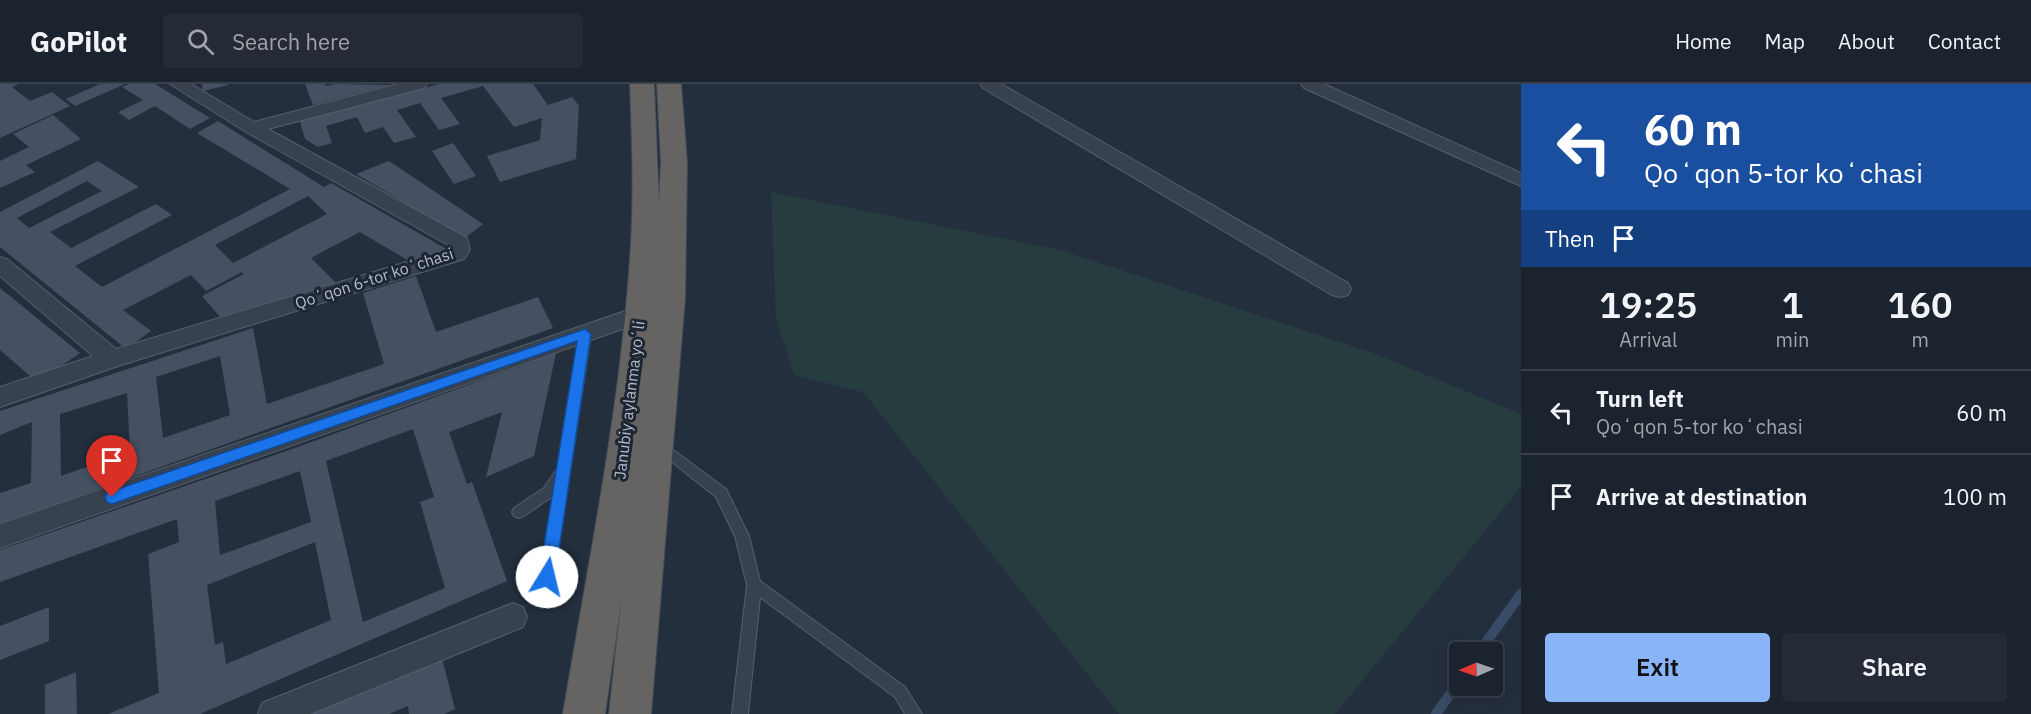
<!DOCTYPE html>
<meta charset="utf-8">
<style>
body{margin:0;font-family:"IBM Plex Sans",sans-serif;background:#242b36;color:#f1f3f6;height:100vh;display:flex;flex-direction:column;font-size:22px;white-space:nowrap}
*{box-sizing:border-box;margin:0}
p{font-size:20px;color:#a0a4aa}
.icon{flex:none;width:33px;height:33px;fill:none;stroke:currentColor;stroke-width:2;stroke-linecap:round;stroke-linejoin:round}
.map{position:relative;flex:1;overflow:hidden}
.drawer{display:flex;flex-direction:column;background:#1b232e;width:510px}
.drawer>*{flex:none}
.top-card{background:#1a4fa0;color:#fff;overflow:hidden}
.needle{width:39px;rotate:268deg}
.fabs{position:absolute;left:1449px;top:558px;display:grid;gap:12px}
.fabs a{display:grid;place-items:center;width:54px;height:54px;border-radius:6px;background:#1b232e;box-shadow:0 3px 15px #0003,0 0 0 2px #39404a;font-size:30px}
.pin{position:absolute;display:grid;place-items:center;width:51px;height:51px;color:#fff;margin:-62px -26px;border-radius:50% 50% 50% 0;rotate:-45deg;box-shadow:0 0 6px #0007}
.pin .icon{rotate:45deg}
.me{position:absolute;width:66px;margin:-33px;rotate:9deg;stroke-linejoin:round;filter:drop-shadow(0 0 4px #0008)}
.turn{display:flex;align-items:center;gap:21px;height:126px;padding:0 24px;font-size:27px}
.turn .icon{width:78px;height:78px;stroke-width:2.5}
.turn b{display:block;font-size:42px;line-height:51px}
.then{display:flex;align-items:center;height:57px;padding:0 24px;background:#0003;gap:12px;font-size:22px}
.eta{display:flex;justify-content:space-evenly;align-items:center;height:102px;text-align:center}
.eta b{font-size:36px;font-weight:600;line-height:42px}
.action{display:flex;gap:12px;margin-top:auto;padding:12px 24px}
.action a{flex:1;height:69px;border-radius:6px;background:#8ab4f8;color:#111;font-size:24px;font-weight:600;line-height:69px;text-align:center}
.action a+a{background:#242b36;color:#f1f3f6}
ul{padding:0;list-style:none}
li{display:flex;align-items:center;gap:18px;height:84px;padding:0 24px;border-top:2px solid #39404a}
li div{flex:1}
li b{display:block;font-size:22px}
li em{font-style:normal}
header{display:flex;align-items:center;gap:36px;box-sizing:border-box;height:84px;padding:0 30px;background:#1b232e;border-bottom:2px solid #39404a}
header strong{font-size:28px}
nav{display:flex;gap:33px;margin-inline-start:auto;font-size:21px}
.search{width:420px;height:54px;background:#242b36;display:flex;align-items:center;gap:15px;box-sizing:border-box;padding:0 21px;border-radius:6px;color:#a0a4aa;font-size:22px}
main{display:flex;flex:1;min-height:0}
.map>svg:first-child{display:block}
.green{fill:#263c3f}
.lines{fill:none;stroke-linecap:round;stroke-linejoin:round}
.stream{stroke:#394c67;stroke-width:10}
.building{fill:#455162;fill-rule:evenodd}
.service-casing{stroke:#565f6c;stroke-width:2}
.minor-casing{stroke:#565f6c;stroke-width:2}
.trunk-casing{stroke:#434c59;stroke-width:2}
.service{fill:#38414e;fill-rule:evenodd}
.minor{fill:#38414e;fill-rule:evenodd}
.trunk{fill:#656462;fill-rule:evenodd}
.route{fill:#1a73e8;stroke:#114b97;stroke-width:1.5}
.labels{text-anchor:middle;stroke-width:6;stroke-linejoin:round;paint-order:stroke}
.street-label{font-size:16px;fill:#b4bcc9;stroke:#1d2633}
</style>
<header>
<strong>GoPilot</strong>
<div class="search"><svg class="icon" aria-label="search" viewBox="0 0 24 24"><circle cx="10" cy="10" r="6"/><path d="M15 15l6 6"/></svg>Search here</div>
<nav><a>Home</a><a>Map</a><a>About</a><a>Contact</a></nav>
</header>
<main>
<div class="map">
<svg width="1521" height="630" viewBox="0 0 1521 630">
<rect width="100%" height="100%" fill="#242f3e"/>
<path class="green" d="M 771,108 L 1060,166 L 1373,269 L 1521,330 L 1521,403 L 1335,630 L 1119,630 L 863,308 L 794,291 L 776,234 Z"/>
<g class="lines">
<path class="stream" d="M 1479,568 L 1521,510
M 1436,630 L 1460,596"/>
</g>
<path class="building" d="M 0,0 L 19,0 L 12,3 L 30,17 L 52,8 L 70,22 L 0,54 Z
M 100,0 L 125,0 L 75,22 L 66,15 Z
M 129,0 L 155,0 L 210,34 L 190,45 L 155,22 L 129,36 L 118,28 L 143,16 L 122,3 Z
M 202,0 L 228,0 L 228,1 L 203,7 Z
M 305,0 L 325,0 L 326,2 L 335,0 L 390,1 L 313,21 Z
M 439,0 L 533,0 L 548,21 L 572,13 L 579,22 L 576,75 L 500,98 L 487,72 L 540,56 L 542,34 L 514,43 L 483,2 L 441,14 L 460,40 L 439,46 L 420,19 L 397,26 L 416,53 L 394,59 L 383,43 L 365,49 L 357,33 L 326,42 L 332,59 L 318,63 L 305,55 L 300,37 Z
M 53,31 L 81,55 L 26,81 L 35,88 L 0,104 L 0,77 L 29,63 L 13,50 Z
M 218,37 L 324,103 L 331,99 L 448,166 L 409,177 L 360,148 L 311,174 L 336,199 L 220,233 L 202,212 L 244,190 L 242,188 L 206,207 L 191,191 L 123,226 L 151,247 L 126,265 L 0,163 L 0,128 L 98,77 L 139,103 L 50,148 L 71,164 L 156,120 L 172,131 L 75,182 L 102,203 L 290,105 L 197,49 ZM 87,97 L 102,107 L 29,144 L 17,134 ZM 308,112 L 327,130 L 233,179 L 215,161 Z
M 453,59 L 476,92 L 454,100 L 432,67 Z
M 389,77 L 483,140 L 465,154 L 356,90 Z
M 416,192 L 436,248 L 538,213 L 553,244 L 0,440 L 0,409 L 31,399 L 32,338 L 0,351 L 0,327 L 253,244 L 267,320 L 384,280 L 363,209 ZM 220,272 L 230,331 L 163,354 L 156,293 ZM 127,309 L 130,368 L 61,392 L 60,330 Z
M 0,204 L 80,269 L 37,298 L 0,266 Z
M 556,269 L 534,372 L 486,393 L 502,328 L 449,348 L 467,400 L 472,398 L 507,497 L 200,630 L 108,630 L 159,609 L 148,470 L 179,458 L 177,435 L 0,498 L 0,466 L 295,364 ZM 413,345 L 434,413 L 420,418 L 445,504 L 363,538 L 326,377 ZM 300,387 L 311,438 L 220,471 L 215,417 ZM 315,458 L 331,536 L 226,580 L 223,558 L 215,561 L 207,501 Z
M 49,523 L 49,557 L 0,576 L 0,542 Z
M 442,574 L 455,625 L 444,630 L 409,630 L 408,622 L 389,630 L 308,630 Z
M 76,588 L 77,630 L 45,630 L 45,601 Z"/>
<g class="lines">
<g class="service-casing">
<path id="service" d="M 585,246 L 591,250 L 554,493 L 552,498 L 547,499 L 542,498 L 540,493 L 553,412 L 524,432 L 519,434 L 514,432 L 512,428 L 514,424 L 544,404 L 557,385 L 579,250 Z
M 661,357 L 726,405 L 749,452 L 760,497 L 905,603 L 922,630 L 905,630 L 895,613 L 760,513 L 748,630 L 732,630 L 747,501 L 735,452 L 716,413 L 657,366 L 655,362 L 657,358 Z"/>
</g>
<g class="minor-casing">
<path id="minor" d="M 170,0 L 191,0 L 254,38 L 398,0 L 427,0 L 424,4 L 268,45 L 467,154 L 470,166 L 464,175 L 118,282 L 0,323 L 0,303 L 93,272 L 0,192 L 0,173 L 7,175 L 116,265 L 450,165 L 450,162 L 246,48 Z
M 980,0 L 1001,0 L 1348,199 L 1351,205 L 1348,211 L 1340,213 L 1332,211 L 983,4 Z
M 1301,0 L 1324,0 L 1521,89 L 1521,102 L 1304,4 Z
M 640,222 L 648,224 L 651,230 L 648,236 L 0,464 L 0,440 Z
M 513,519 L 523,523 L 527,533 L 523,543 L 310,630 L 258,630 L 262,619 Z"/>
</g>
<g class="trunk-casing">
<path id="trunk" d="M 630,0 L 654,0 L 659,122 L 661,79 L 657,0 L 681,0 L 687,79 L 685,214 L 651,630 L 609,630 L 622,510 L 605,630 L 563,630 C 589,474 622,317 631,159 C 634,106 632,53 630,0 Z"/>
</g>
<use href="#service" class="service"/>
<use href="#minor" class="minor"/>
<use href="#trunk" class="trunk"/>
</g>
<path class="route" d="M 585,245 L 591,250 L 555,493 L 552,498 L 547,501 L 541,498 L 539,493 L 577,257 L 112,420 L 107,418 L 105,413 L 107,409 L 112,407 Z"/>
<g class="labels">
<g class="street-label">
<text transform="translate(374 194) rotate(-18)" y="6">Qoʻqon 6-tor koʻchasi</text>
<text transform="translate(629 316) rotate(-83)" y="6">Janubiy aylanma yoʻli</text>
</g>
</g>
</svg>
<div class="fabs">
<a><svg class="needle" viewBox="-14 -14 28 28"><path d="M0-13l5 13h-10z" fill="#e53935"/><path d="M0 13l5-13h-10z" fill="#a0a4aa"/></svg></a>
</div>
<div class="pin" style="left:112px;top:413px;background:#d93025"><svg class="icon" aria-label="arrive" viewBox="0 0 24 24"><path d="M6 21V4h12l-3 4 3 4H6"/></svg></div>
<svg class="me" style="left:547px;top:493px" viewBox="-20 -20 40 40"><circle r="19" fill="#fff"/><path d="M0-13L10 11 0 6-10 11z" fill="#1a73e8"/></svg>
</div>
<section class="drawer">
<div class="top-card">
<div class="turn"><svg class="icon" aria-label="left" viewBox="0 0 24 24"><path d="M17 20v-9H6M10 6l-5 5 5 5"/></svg><div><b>60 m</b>Qoʻqon 5-tor koʻchasi</div></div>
<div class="then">Then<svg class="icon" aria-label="arrive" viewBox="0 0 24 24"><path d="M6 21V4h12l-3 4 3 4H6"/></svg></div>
</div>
<div class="eta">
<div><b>19:25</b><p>Arrival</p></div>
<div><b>1</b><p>min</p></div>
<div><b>160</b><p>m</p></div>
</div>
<ul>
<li><svg class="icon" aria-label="left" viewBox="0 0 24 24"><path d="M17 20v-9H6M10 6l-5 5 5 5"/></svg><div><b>Turn left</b><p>Qoʻqon 5-tor koʻchasi</p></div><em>60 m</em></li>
<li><svg class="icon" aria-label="arrive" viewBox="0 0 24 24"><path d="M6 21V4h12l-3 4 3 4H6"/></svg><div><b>Arrive at destination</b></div><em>100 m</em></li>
</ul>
<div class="action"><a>Exit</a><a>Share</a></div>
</section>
</main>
